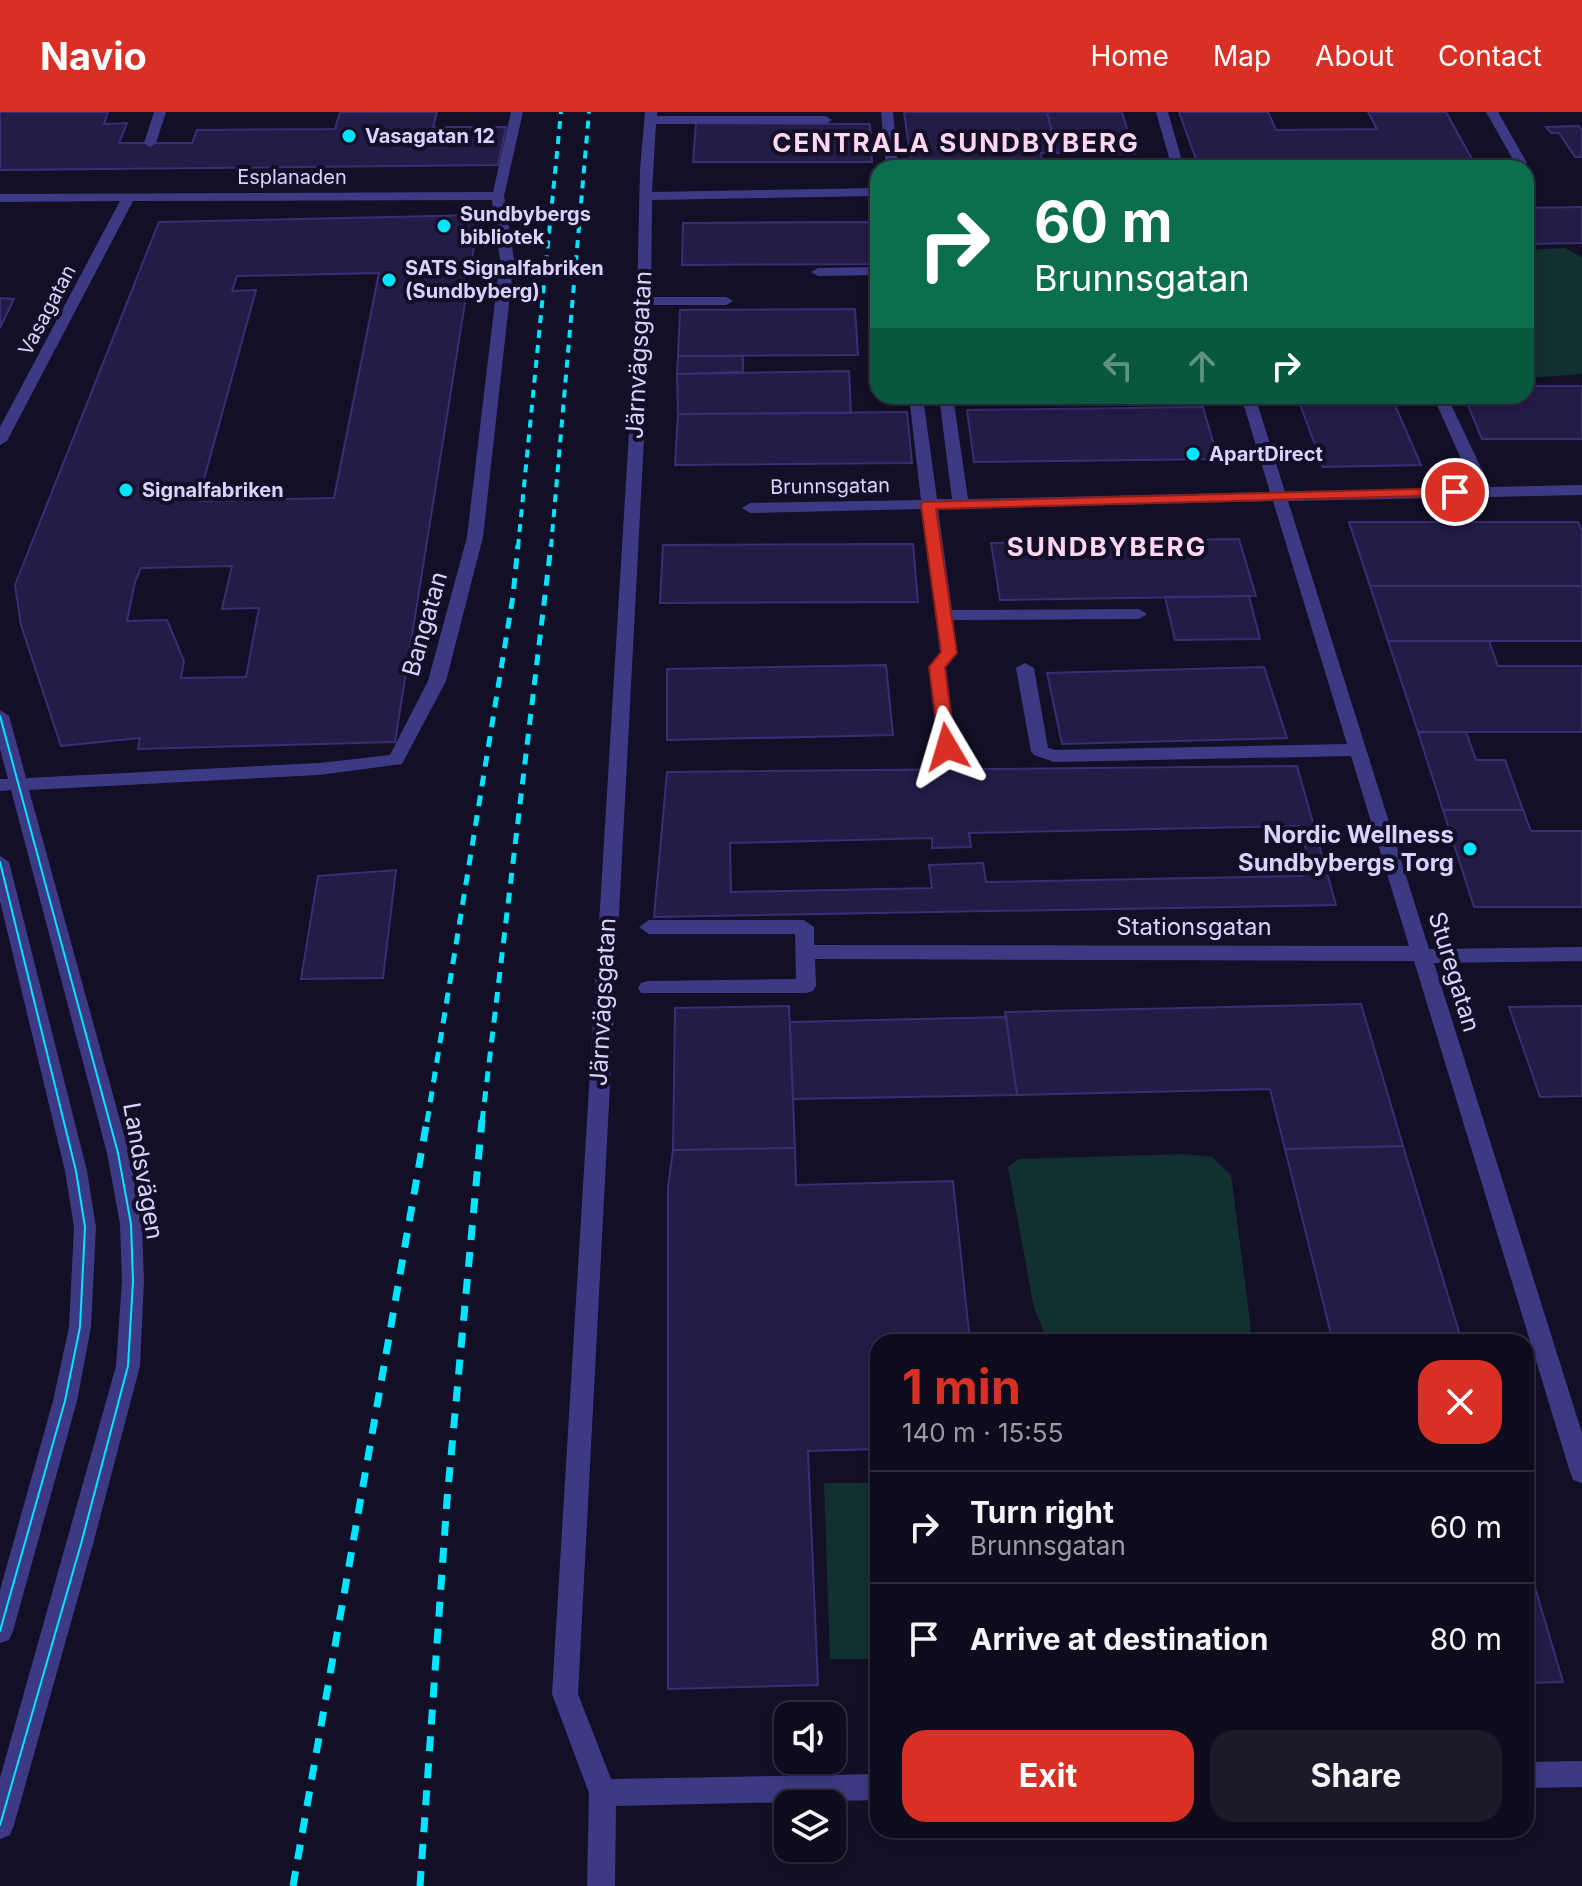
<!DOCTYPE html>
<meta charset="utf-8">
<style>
body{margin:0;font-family:Inter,sans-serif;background:#1c1929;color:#f1f3f6;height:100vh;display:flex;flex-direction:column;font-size:30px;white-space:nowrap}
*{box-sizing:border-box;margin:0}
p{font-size:26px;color:#9b9ba3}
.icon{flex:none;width:44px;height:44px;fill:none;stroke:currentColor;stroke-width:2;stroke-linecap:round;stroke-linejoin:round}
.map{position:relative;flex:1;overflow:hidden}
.details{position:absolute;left:870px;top:1222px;width:664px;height:504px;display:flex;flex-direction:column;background:#0e0b1c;border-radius:24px;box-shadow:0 4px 12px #0003,0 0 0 2px #2e2b3b}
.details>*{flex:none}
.guide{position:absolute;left:870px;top:48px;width:664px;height:244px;border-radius:24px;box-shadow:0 4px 12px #0003,0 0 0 2px #2e2b3b;background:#0b6e4f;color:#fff;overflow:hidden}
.controls{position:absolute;left:774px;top:1590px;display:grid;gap:16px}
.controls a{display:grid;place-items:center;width:72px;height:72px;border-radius:16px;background:#0e0b1c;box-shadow:0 4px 12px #0003,0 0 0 2px #2e2b3b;font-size:40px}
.pin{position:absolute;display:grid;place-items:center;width:68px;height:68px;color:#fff;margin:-34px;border:4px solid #fff;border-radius:50%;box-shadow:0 2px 8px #0007}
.me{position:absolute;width:88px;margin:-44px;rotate:353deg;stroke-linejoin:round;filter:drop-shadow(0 0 6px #0008)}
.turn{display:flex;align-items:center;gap:28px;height:168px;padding:0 32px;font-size:36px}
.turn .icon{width:104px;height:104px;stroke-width:2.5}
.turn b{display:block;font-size:56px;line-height:68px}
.lanes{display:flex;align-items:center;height:76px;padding:0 32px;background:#0003;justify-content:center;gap:40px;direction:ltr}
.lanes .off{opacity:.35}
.round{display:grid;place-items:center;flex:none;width:84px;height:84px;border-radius:24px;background:#1c1929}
.head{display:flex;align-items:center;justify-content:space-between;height:136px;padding:0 32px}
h1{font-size:48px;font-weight:700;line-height:60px;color:#d93025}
.primary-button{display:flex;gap:16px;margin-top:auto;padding:16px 32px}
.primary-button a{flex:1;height:92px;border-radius:24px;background:#d93025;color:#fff;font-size:32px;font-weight:700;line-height:92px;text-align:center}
.primary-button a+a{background:#1c1929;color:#f1f3f6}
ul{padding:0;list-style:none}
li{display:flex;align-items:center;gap:24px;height:112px;padding:0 32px;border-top:2px solid #2e2b3b}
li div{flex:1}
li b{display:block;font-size:30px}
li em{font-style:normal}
header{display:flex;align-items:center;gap:48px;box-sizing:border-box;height:112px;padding:0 40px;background:#d93025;color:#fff}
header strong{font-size:38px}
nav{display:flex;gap:44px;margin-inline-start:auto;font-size:28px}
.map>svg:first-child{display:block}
.green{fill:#12302f}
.building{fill:#241b47;stroke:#3b2d73;stroke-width:2;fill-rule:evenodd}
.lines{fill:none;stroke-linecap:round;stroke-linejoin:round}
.minor{fill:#3d3a85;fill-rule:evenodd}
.tram{stroke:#00e5ff;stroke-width:2}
.rail-far2{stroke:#00e5ff;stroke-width:4;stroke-dasharray:8 7;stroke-linecap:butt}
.rail-far1{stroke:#00e5ff;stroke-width:5;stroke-dasharray:11 9;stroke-linecap:butt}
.rail{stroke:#00e5ff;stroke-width:7;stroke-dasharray:15 12;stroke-linecap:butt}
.route{fill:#d93025;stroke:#8d1f18;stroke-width:2}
.poi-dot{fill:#00e5ff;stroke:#130f26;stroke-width:3}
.labels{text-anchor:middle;stroke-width:8;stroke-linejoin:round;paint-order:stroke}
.far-poi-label{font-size:20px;font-weight:bold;fill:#d9d4ff;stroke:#130f26;text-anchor:start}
.far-street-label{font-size:20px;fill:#d9d4ff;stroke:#130f26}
.street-label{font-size:24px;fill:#d9d4ff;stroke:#130f26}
.poi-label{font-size:24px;font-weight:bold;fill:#d9d4ff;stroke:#130f26;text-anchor:end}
.far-district-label{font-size:26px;font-weight:bold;letter-spacing:2px;fill:#ffd6f0;stroke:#130f26}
</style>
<header>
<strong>Navio</strong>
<nav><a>Home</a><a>Map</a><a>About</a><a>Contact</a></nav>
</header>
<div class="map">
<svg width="1582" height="1774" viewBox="0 0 1582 1774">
<rect width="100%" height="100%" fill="#130f26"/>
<path class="green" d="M 1565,136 L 1582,145 L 1582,262 L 1529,266 L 1526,265 L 1526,138 Z
M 1185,1042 L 1212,1045 L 1231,1063 L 1251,1217 L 1246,1230 L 1048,1230 L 1034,1196 L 1008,1055 L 1019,1047 Z
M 824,1371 L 878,1371 L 878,1547 L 830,1547 Z"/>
<path class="building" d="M 0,0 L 108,0 L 104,12 L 127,11 L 119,31 L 192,31 L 197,18 L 335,17 L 340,0 L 437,0 L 433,15 L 506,15 L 498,53 L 0,58 Z
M 904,0 L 1047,0 L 1057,41 L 1041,41 L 1042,49 L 911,50 Z
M 1047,0 L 1122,0 L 1135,42 L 1057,41 Z
M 1179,0 L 1268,0 L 1276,18 L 1377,17 L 1368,0 L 1446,0 L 1473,49 L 1198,53 Z
M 696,11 L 870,12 L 872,50 L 693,50 Z
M 1579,14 L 1582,19 L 1582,45 L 1575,45 L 1559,21 L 1551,21 L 1546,15 Z
M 1582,95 L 1582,131 L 1526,132 L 1526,96 Z
M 479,103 L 395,630 L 138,637 L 140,626 L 61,634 L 21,513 L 15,473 L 159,110 ZM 379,161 L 334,386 L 198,389 L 256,178 L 232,179 L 237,164 ZM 232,454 L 222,497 L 259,496 L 246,565 L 181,566 L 184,549 L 167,508 L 127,509 L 135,470 L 141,456 Z
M 878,110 L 878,152 L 682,153 L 683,111 Z
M 0,186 L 14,187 L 0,216 Z
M 855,197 L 858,243 L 678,244 L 680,198 Z
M 678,244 L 743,244 L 743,260 L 677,262 Z
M 849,259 L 851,301 L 678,302 L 677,262 Z
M 1526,274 L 1582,274 L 1582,327 L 1482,327 L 1464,284 L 1526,284 Z
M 1297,284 L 1391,284 L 1421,353 L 1323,355 Z
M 1203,295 L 1218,347 L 974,350 L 967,298 Z
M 907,300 L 912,351 L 675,353 L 678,302 Z
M 1349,410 L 1578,410 L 1582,420 L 1582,474 L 1370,474 Z
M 1239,427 L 1256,484 L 1000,488 L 991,431 Z
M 913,432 L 918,490 L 660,491 L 663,433 Z
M 1370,474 L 1582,474 L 1582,529 L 1388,529 Z
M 1249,484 L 1260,527 L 1175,528 L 1165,485 Z
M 1388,529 L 1489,529 L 1498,554 L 1582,554 L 1582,620 L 1418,620 Z
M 886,553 L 893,623 L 667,628 L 667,557 Z
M 1264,555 L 1287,626 L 1062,632 L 1047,561 Z
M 1418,620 L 1466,620 L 1476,648 L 1505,648 L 1523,698 L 1443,698 Z
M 1297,654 L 1336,793 L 654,805 L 667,660 Z
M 1443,698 L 1523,698 L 1531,719 L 1582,719 L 1582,795 L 1474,795 Z
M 1299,714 L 1307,741 L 1295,741 L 1302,764 L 986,770 L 983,751 L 929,753 L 932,776 L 731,780 L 730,731 L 932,726 L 932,736 L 971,735 L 969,721 Z
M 396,758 L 383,866 L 301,867 L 318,764 Z
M 1361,892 L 1403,1034 L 1285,1037 L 1270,977 L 1017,983 L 1005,900 Z
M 789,894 L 795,1036 L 673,1038 L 675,896 Z
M 1582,894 L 1582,984 L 1540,985 L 1509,895 Z
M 1006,905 L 1017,983 L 793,987 L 790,910 Z
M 1403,1034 L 1462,1230 L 1333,1230 L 1285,1037 Z
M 795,1036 L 796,1073 L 953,1069 L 970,1230 L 878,1230 L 878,1337 L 808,1339 L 818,1573 L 668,1577 L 668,1075 L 673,1038 Z
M 1526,1445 L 1563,1570 L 1526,1571 Z"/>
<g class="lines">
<path class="minor" d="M 154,0 L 166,0 L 156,31 L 150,35 L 144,31 Z
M 511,0 L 523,0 L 504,84 L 514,147 L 483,425 L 446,569 L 402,652 L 319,663 L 29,678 L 129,1041 L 142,1112 L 144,1169 L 140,1254 L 93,1432 L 14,1713 L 10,1723 L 0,1727 L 0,1666 L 116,1254 L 122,1169 L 120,1112 L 107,1041 L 11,678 L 0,679 L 0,667 L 8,667 L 0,637 L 0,598 L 9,604 L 26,666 L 319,651 L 390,643 L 428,569 L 467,425 L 500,147 L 492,88 L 133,89 L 7,329 L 0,333 L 0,315 L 120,89 L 0,90 L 0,82 L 493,80 Z
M 645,0 L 657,0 L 657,4 L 826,4 L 832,8 L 826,12 L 656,12 L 652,80 L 878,76 L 878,84 L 652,88 L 651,185 L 726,185 L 733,189 L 726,193 L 651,193 L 578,1582 L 611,1667 L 878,1662 L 878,1688 L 616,1694 L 615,1774 L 587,1774 L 589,1681 L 552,1582 L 637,189 L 640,57 Z
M 881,0 L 893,0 L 898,56 L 886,56 Z
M 1156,0 L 1168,0 L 1184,56 L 1172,56 Z
M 1486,0 L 1498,0 L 1527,51 L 1524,56 L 1512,56 L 1515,51 Z
M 878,155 L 878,163 L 818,164 L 811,160 L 818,156 Z
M 909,284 L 923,285 L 937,387 L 952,387 L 939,284 L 953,284 L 968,387 L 1270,380 L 1241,284 L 1255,284 L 1285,380 L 1474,376 L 1433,284 L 1447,284 L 1490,375 L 1582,373 L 1582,383 L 1288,389 L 1429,837 L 1582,835 L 1582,849 L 1434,851 L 1582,1321 L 1582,1371 L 1573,1368 L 1570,1360 L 1414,849 L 815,847 L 816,874 L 813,879 L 806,881 L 641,881 L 638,876 L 641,871 L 648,869 L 796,867 L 795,822 L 649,822 L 639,815 L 649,808 L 804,808 L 814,815 L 814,833 L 1409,834 L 1351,644 L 1054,650 L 1034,643 L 1031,639 L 1016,556 L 1025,551 L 1034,556 L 1048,636 L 1055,638 L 1347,632 L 1273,389 L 938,397 L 952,498 L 1139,497 L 1147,502 L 1139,507 L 953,508 L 957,541 L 946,556 L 956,635 L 953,639 L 941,639 L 929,555 L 940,540 L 923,397 L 750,401 L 742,396 L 750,391 L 921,388 Z
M 0,744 L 9,750 L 87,1059 L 96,1115 L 91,1215 L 77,1289 L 13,1519 L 9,1528 L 0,1531 L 0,1478 L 53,1289 L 69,1215 L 74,1115 L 65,1059 L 0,789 Z
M 1582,1649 L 1582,1675 L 1526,1676 L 1526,1650 Z"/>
<path class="tram" d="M 0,604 L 118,1041 L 131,1112 L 133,1169 L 128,1254 L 81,1432 L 0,1713
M 0,750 L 76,1059 L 85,1115 L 80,1215 L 65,1289 L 0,1519"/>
<path class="rail-far2" d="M 518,435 L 561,0
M 551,435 L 589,0"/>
<path class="rail-far1" d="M 427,1010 L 513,484 L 518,433
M 482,1010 L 551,433"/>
<path class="rail" d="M 293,1774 L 427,1008
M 420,1774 L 447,1388 L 482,1008"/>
</g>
<path class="route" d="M 1455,376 L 1460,377 L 1460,383 L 936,397 L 957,541 L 945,555 L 955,635 L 947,640 L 939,635 L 929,555 L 941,540 L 921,393 L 923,390 Z"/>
<g class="poi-dot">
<circle cx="349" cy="24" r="8"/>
<circle cx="444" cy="114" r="8"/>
<circle cx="389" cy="168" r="8"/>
<circle cx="1193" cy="342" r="8"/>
<circle cx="126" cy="378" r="8"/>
<circle cx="1470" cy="737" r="8"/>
</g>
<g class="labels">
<g class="far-poi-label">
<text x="365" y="31">Vasagatan 12</text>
<text x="460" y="109">Sundbybergs<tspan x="460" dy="23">bibliotek</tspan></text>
<text x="405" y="163">SATS Signalfabriken<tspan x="405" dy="23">(Sundbyberg)</tspan></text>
<text x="1209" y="349">ApartDirect</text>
<text x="142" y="385">Signalfabriken</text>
</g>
<g class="far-street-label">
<text x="292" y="72">Esplanaden</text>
<text transform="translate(47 198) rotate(-62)" y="7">Vasagatan</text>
<text transform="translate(830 374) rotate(-1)" y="7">Brunnsgatan</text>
</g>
<g class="street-label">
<text transform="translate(639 243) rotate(-87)" y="8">Järnvägsgatan</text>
<text transform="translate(425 512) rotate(-74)" y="8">Bangatan</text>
<text x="1194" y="823">Stationsgatan</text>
<text transform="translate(1454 860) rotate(73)" y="8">Sturegatan</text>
<text transform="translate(603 890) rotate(-87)" y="8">Järnvägsgatan</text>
<text transform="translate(143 1059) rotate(80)" y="8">Landsvägen</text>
</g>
<g class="poi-label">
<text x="1454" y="731">Nordic Wellness<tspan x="1454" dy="28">Sundbybergs Torg</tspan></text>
</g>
<g class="far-district-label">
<text x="956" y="40">CENTRALA SUNDBYBERG</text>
<text x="1107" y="444">SUNDBYBERG</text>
</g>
</g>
</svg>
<div class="controls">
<a><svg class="icon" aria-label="sound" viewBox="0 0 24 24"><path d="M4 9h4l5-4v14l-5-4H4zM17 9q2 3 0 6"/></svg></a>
<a><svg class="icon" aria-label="layers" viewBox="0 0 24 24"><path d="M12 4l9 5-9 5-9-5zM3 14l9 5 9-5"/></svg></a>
</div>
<div class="pin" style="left:1455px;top:380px;background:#d93025"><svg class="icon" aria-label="arrive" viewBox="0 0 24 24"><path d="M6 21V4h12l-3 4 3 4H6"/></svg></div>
<svg class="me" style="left:947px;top:635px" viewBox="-20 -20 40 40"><path d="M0-17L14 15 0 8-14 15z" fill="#d93025" stroke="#fff" stroke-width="4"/></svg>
<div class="guide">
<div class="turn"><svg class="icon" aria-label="right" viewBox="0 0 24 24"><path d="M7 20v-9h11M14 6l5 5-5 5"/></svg><div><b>60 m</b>Brunnsgatan</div></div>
<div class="lanes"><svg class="icon off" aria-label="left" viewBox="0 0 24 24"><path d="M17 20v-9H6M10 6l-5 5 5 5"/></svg><svg class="icon off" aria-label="ahead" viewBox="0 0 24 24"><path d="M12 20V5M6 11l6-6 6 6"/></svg><svg class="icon" aria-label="right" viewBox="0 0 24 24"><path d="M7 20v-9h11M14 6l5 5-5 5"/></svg></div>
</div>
<section class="details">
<div class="head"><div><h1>1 min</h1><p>140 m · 15:55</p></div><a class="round" style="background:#d93025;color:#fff"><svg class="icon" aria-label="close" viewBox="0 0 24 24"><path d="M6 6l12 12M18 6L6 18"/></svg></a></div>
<ul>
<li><svg class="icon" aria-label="right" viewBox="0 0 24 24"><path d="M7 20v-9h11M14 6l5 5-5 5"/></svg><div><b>Turn right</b><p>Brunnsgatan</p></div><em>60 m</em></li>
<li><svg class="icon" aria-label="arrive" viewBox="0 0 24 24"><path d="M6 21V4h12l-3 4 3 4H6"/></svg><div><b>Arrive at destination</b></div><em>80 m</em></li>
</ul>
<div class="primary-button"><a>Exit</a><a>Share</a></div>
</section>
</div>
